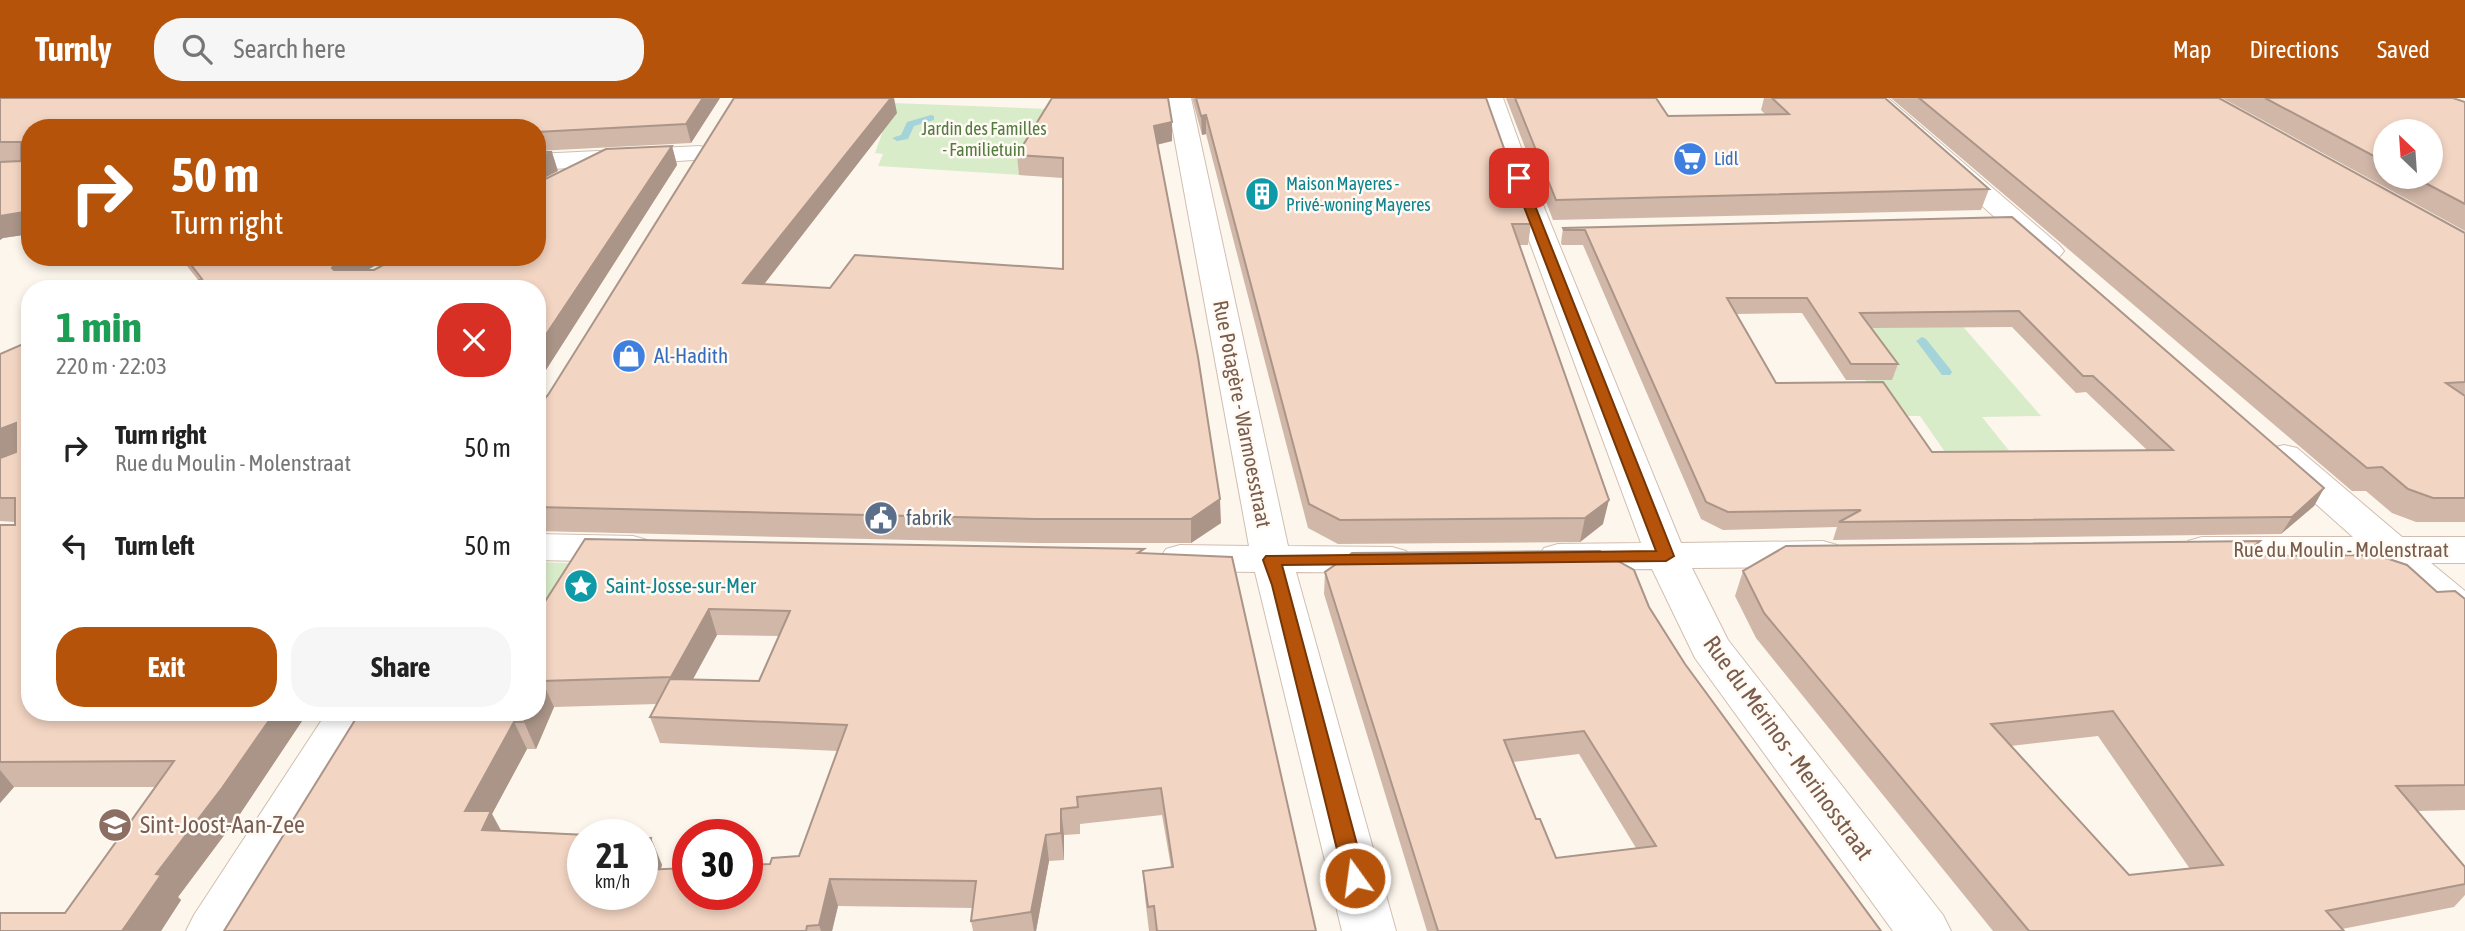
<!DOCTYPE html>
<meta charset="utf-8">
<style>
body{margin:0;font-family:"Asap Condensed",sans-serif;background:#f6f6f6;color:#222;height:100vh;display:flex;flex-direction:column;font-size:26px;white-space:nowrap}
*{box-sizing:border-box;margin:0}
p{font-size:23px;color:#767676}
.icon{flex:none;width:38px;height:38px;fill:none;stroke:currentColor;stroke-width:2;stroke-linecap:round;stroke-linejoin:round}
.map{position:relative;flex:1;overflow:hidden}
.details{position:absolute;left:21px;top:182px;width:525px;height:441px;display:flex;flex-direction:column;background:#fff;border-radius:28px;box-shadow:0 4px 10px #0003}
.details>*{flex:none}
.top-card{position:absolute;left:21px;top:21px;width:525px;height:147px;border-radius:28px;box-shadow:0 4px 10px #0003;background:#b45309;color:#fff;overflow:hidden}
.needle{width:46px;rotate:335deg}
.tools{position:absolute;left:2373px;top:21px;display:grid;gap:14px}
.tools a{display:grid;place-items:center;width:70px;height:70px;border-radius:50%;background:#fff;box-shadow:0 4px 10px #0003;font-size:35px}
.speed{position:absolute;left:567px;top:721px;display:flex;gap:14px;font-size:35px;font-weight:700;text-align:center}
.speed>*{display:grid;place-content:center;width:91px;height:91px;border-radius:50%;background:#fff;box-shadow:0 4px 10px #0003;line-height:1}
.speed small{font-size:18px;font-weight:400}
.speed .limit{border:10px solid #d22;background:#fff;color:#111}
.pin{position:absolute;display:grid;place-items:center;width:60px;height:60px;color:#fff;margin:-30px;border-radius:14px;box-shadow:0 4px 10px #0006}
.me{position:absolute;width:77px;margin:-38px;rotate:346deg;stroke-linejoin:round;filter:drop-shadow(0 0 5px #0008)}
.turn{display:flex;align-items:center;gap:24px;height:147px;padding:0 35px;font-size:32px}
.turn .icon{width:91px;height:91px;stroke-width:2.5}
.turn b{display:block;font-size:49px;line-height:60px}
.round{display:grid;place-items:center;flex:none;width:74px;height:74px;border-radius:28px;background:#f6f6f6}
.summary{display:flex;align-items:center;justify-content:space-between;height:119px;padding:0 35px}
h1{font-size:42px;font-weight:700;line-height:52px;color:#1e9e55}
.primary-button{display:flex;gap:14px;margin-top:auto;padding:14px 35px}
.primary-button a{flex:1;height:80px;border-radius:28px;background:#b45309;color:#fff;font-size:28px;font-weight:700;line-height:80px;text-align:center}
.primary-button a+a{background:#f6f6f6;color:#222}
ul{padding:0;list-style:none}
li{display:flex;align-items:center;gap:21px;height:98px;padding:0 35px}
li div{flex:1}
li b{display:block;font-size:26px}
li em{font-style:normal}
header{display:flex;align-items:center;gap:42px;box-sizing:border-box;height:98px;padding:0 35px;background:#b45309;color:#fff}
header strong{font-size:33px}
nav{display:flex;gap:38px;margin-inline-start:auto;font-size:24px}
.search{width:490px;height:63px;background:#f6f6f6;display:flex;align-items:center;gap:18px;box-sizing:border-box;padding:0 24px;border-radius:28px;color:#767676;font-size:26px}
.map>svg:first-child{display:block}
.green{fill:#d8ecc9}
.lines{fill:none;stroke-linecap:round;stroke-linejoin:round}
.stream{fill:#a5d3da;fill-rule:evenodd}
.minor-casing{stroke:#d1beb0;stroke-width:2}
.minor{fill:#fff;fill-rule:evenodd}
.wall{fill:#d1b7a8;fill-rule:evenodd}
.shaded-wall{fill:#aa9588}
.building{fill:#f3d5c3;stroke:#aa9588;stroke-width:2;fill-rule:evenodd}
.route{fill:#b45309;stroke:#753606;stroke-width:2}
.labels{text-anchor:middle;stroke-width:5;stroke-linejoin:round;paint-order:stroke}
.far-park-label{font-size:18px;fill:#537a41;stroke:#fffaf3}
.far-shop-label{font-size:18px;fill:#366cbe;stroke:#fffaf3;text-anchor:start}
.far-culture-label{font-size:18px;fill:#0d838f;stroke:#fffaf3;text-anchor:start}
.shop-label{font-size:21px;fill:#366cbe;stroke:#fffaf3;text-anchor:start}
.street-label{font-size:21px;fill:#7a5c4d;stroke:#fffaf3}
.service-label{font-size:21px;fill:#4e5e75;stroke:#fffaf3;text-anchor:start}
.culture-label{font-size:21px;fill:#0d838f;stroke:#fffaf3;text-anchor:start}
.near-street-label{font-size:24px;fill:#7a5c4d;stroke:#fffaf3}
.near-education-label{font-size:24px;fill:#785e54;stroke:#fffaf3;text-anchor:start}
</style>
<header>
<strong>Turnly</strong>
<div class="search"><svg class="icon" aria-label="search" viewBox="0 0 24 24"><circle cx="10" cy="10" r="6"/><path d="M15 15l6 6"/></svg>Search here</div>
<nav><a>Map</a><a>Directions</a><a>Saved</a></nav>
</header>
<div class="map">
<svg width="2465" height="833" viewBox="0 0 2465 833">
<rect width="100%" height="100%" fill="#fdf6ec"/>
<path class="green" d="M 893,5 L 1075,12 L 1069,80 L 878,68 L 883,56 L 875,55 Z
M 1847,215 L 1959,224 L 2041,318 L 1982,319 L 2023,370 L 1952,364 L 1920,318 L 1890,318 L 1832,234 Z
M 537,464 L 595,466 L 537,559 Z"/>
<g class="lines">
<path class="stream" d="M 931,17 L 934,18 L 934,22 L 914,28 L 908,41 L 897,43 L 892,40 L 901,37 L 907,24 Z
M 1922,239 L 1926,241 L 1950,271 L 1952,274 L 1950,277 L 1942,277 L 1918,245 L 1916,243 Z"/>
<g class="minor-casing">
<path id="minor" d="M 1167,0 L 1191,0 L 1288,448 L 1392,449 L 1406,453 L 1412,462 L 1406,471 L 1392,475 L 1296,474 L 1396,833 L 1342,833 L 1255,474 L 1180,473 L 1166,469 L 1160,460 L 1166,451 L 1180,447 L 1249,448 Z
M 1479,0 L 1503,0 L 1532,80 L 1681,445 L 1823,443 L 1837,447 L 1843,456 L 1837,465 L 1823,469 L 1692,470 L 1728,542 L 1943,817 L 1951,833 L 1893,833 L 1695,560 L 1652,471 L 1558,472 L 1544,468 L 1538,459 L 1544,450 L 1558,446 L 1641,445 L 1506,80 Z
M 1862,0 L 1888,0 L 2059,147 L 2064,153 L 2059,159 L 2049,162 L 2039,159 Z
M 700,48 L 709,51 L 713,56 L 709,61 L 537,72 L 537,56 Z
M 2284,347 L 2297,350 L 2402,439 L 2465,439 L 2465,465 L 2431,465 L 2465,493 L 2465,530 L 2450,526 L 2382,465 L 2202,465 L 2188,461 L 2182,452 L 2188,443 L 2202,439 L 2353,439 L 2271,366 L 2266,358 L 2271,350 Z
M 537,436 L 633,438 L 647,442 L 653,451 L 647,460 L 633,464 L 537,462 Z
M 327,614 L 374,614 L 242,833 L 186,833 L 194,817 Z"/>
</g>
<use href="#minor" class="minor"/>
</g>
<path class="wall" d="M 0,0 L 720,0 L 691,45 L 537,53 L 537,30 L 30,30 L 30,136 L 3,140 L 0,142 Z
M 1192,0 L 1486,0 L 1531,126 L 1528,147 L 1519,147 L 1603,426 L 1580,444 L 1338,446 L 1308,430 L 1206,36 L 1202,37 Z
M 1506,0 L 1656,0 L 1668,18 L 1766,17 L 1761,12 L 1764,0 L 1885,0 L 1989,91 L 1981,112 L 1553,122 Z
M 1891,0 L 2219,0 L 2465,135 L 2465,424 L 2416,424 L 2392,415 L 2366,393 L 2352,393 Z
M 2222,0 L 2453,0 L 2465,4 L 2465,133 ZM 2385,33 L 2431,79 L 2385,79 Z
M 897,15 L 764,186 L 830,190 L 1063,171 L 1063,80 L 1019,77 L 1017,57 L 1172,24 L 1172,43 L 1157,47 L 1221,425 L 1191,445 L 1038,445 L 537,433 L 537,306 L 541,305 Z
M 672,48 L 677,67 L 537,286 L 198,182 L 180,159 L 391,159 L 367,172 L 374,172 Z
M 2012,119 L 2324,390 L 2314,408 L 2281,436 L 1833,442 L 1837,429 L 1723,432 L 1701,421 L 1583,147 L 1562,147 L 1561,145 L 1563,130 ZM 1802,215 L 1846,282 L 1892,282 L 1898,266 L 1871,230 L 2012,229 L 2076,295 L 2086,294 L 2147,352 L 1932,354 L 1776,285 L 1736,216 Z
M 30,243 L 30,614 L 308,614 L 240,716 L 178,799 L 181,802 L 161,833 L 0,833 L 65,815 L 156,689 L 14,689 L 0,705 L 0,427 L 15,427 L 15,424 L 0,423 L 0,256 Z
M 2260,443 L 2251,458 L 2437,494 L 2465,501 L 2465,712 L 2417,713 L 2465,769 L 2465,797 L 2454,809 L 2342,831 L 2344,833 L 1993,833 L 1756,540 L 1735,498 L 1743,473 ZM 2098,638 L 2190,771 L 2129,777 L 2011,648 Z
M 1145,456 L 1316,833 L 1149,833 L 1145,800 L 1143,773 L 1171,769 L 1162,717 L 1080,726 L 1080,736 L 1064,737 L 1064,762 L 1049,763 L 1036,833 L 973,833 L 971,823 L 973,810 L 838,808 L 832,833 L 224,833 L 360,614 L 537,614 L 537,516 ZM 717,537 L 779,538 L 759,583 L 693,581 ZM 657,606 L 650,619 L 660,645 L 838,653 L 799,758 L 770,766 L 661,771 L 662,767 L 651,740 L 501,732 L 492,716 L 527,651 L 536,651 L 554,609 Z
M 1325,474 L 1649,509 L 1685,566 L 1881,833 L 1427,833 L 1324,496 ZM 1579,656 L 1636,750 L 1556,760 L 1536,721 L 1513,664 Z"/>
<path class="shaded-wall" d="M 703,0 L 720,0 L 691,45 L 686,26 Z
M 891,0 L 894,0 L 897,15 L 748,207 L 743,185 Z
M 1206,17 L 1206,36 L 1202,37 L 1201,18 Z
M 1172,24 L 1172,43 L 1155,47 L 1154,28 Z
M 672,48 L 677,67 L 537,286 L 537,250 Z
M 552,54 L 558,73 L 537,84 L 537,61 Z
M 30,113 L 30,136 L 3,140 L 0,142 L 0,118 Z
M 341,159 L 391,159 L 347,183 L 332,170 L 337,161 Z
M 16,325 L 30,349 L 0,361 L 0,331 Z
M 2324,390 L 2314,408 L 2281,436 L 2292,419 Z
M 1220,401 L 1221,425 L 1191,445 L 1191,421 Z
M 1609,402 L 1603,426 L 1580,444 L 1585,420 Z
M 2260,443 L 2245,468 L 2243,458 Z
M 709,511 L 717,537 L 680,605 L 671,579 Z
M 542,583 L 554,609 L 536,651 L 524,624 L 528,614 L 537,614 L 537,594 Z
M 275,614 L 308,614 L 240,716 L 178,799 L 181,802 L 161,833 L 122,833 L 156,776 Z
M 514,624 L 527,651 L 492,716 L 504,739 L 479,740 L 465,713 Z
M 0,672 L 14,689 L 0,705 Z
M 1061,711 L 1064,737 L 1064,762 L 1061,735 Z
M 1046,737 L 1049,763 L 1036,833 L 1034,833 L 1031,814 Z
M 651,740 L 662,767 L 651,799 L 642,778 L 642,765 Z
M 830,781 L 838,808 L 832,833 L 821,833 L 819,827 Z"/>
<path class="building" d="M 0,0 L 703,0 L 686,26 L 537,34 L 537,30 L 30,30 L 30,113 L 0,118 L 0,64 L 21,63 L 21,44 L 0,44 Z
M 734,0 L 891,0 L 743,185 L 830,190 L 855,157 L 1063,171 L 1063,60 L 1017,57 L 1052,0 L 1168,0 L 1172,24 L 1154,28 L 1198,259 L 1220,401 L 1191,421 L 1035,421 L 537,409 L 537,306 L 541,305 L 548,297 Z
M 1196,0 L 1486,0 L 1531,126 L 1512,126 L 1609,402 L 1585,420 L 1340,422 L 1309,406 L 1206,17 L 1201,18 Z
M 1515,0 L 1656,0 L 1668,18 L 1789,16 L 1772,0 L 1885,0 L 1989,91 L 1556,102 Z
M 1919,0 L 2219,0 L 2465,135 L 2465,284 L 2446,285 L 2465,298 L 2465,400 L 2433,400 L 2408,391 L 2382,369 L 2367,370 Z
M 2265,0 L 2453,0 L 2465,4 L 2465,106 L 2414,79 L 2431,79 L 2431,33 L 2385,33 L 2385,64 Z
M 672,48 L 537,250 L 537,191 L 180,191 L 202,181 L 185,159 L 341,159 L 337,161 L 332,170 L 334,172 L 374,172 L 398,159 L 537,159 L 537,85 L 606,51 Z
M 537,54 L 552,54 L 537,61 Z
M 2012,119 L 2324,390 L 2292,419 L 1839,424 L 1861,412 L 1728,414 L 1706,404 L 1585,132 L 1564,132 L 1563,130 ZM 1727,200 L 1807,200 L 1851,266 L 1898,266 L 1860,215 L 2019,213 L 2083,278 L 2093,278 L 2173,352 L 1932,354 L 1883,284 L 1776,285 Z
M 30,243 L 30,614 L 275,614 L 222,690 L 156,776 L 161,777 L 122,833 L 0,833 L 0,815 L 65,815 L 174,663 L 0,664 L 0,427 L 15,427 L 15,400 L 0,400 L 0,360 L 16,354 L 16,325 L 0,331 L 0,256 Z
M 585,441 L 1144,451 L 1138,455 L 1232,459 L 1316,833 L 1157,833 L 1154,808 L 1148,809 L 1143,773 L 1173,769 L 1161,690 L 1077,699 L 1078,709 L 1061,711 L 1061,735 L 1046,737 L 1031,814 L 971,823 L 976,783 L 830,781 L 819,827 L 807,828 L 806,833 L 224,833 L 360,614 L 528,614 L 524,624 L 514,624 L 465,713 L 491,713 L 482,732 L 587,737 L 583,737 L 583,796 L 642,796 L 642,772 L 688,770 L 688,796 L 747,796 L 747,767 L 770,766 L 772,760 L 799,758 L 847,627 L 650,619 L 670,581 L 759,583 L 790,513 L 709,511 L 671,579 L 542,583 L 537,594 L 537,516 Z
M 2260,443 L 2243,458 L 2377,457 L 2407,467 L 2437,494 L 2455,493 L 2465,501 L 2465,687 L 2396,688 L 2465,769 L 2465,786 L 2326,813 L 2344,833 L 2029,833 L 1764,515 L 1743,473 L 1786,448 ZM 2113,613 L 2223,767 L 2129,777 L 1991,626 Z
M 1600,453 L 1634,472 L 1649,509 L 1685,566 L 1881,833 L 1438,833 L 1325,474 L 1352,455 ZM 1584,633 L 1656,748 L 1556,760 L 1540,721 L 1536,721 L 1504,642 Z
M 642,740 L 651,740 L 642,765 Z"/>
<path class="route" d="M 1519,77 L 1524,80 L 1674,458 L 1666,463 L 1282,467 L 1366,780 L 1363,786 L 1355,789 L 1347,786 L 1344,780 L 1272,487 L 1263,462 L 1266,458 L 1656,453 L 1513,80 Z"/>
<defs>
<g id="supermarket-disc" transform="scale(1.75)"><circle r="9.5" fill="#3f7fe0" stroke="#fffaf3"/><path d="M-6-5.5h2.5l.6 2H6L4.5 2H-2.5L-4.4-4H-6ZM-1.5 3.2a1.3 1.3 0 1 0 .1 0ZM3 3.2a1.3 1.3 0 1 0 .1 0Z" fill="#fff"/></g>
<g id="building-disc" transform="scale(1.75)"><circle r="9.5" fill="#0f9aa8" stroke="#fffaf3"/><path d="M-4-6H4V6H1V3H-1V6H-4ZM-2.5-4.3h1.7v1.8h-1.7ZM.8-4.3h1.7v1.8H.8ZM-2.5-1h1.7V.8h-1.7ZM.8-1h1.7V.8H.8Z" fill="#fff"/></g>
<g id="shop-disc" transform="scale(1.75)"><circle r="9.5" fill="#3f7fe0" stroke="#fffaf3"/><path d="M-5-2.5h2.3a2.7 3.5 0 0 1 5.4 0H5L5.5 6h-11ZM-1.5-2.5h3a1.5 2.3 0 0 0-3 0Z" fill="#fff"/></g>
<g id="civic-disc" transform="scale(1.75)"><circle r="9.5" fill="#5c6f8a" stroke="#fffaf3"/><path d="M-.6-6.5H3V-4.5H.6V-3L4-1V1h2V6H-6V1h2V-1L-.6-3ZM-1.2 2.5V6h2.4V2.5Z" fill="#fff"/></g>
<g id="sight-disc" transform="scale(1.75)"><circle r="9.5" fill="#0f9aa8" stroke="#fffaf3"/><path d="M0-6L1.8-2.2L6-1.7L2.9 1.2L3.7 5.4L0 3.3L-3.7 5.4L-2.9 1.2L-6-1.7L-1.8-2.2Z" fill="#fff"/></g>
<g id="school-disc" transform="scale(1.75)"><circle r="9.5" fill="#8d6e63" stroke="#fffaf3"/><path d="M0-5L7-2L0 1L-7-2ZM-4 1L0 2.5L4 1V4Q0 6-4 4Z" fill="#fff"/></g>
</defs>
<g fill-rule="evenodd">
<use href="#supermarket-disc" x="1690" y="61"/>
<use href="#building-disc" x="1262" y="96"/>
<use href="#shop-disc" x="629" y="258"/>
<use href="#civic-disc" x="881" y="420"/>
<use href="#sight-disc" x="581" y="488"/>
<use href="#school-disc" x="115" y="727"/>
</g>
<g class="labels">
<g class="far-park-label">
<text x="984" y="37">Jardin des Familles<tspan x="984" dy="21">- Familietuin</tspan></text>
</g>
<g class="far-shop-label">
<text x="1714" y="67">Lidl</text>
</g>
<g class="far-culture-label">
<text x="1286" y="92">Maison Mayeres -<tspan x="1286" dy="21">Privé-woning Mayeres</tspan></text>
</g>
<g class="shop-label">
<text x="654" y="265">Al-Hadith</text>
</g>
<g class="street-label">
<text transform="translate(1242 316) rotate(79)" y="7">Rue Potagère - Warmoesstraat</text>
<text x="2341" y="459">Rue du Moulin - Molenstraat</text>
</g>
<g class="service-label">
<text x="906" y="427">fabrik</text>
</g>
<g class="culture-label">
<text x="606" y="495">Saint-Josse-sur-Mer</text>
</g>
<g class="near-street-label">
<text transform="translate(1788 650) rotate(54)" y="8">Rue du Mérinos - Merinosstraat</text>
</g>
<g class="near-education-label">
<text x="140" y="735">Sint-Joost-Aan-Zee</text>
</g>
</g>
</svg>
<div class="tools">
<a><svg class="needle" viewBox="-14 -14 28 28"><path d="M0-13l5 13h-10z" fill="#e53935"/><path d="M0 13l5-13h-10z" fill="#767676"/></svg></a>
</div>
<div class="speed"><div>21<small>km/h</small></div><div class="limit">30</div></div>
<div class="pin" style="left:1519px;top:80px;background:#d93025"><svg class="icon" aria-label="arrive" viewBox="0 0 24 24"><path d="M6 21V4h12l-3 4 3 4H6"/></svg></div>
<svg class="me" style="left:1355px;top:780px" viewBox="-20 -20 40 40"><circle r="17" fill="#b45309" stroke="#fff" stroke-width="3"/><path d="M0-11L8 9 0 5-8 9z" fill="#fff"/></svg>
<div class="top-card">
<div class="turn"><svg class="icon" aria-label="right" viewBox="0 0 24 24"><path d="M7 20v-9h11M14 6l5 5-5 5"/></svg><div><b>50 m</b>Turn right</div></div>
</div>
<section class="details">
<div class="summary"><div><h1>1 min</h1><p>220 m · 22:03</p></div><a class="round" style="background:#d93025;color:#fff"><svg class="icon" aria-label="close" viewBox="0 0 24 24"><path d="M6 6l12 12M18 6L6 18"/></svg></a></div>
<ul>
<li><svg class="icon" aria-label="right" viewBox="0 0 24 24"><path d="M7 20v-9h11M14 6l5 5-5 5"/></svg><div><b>Turn right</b><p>Rue du Moulin - Molenstraat</p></div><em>50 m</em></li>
<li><svg class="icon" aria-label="left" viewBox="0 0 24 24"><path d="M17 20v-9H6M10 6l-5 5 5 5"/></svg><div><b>Turn left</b></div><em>50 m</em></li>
</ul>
<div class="primary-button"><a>Exit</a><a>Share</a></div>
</section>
</div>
